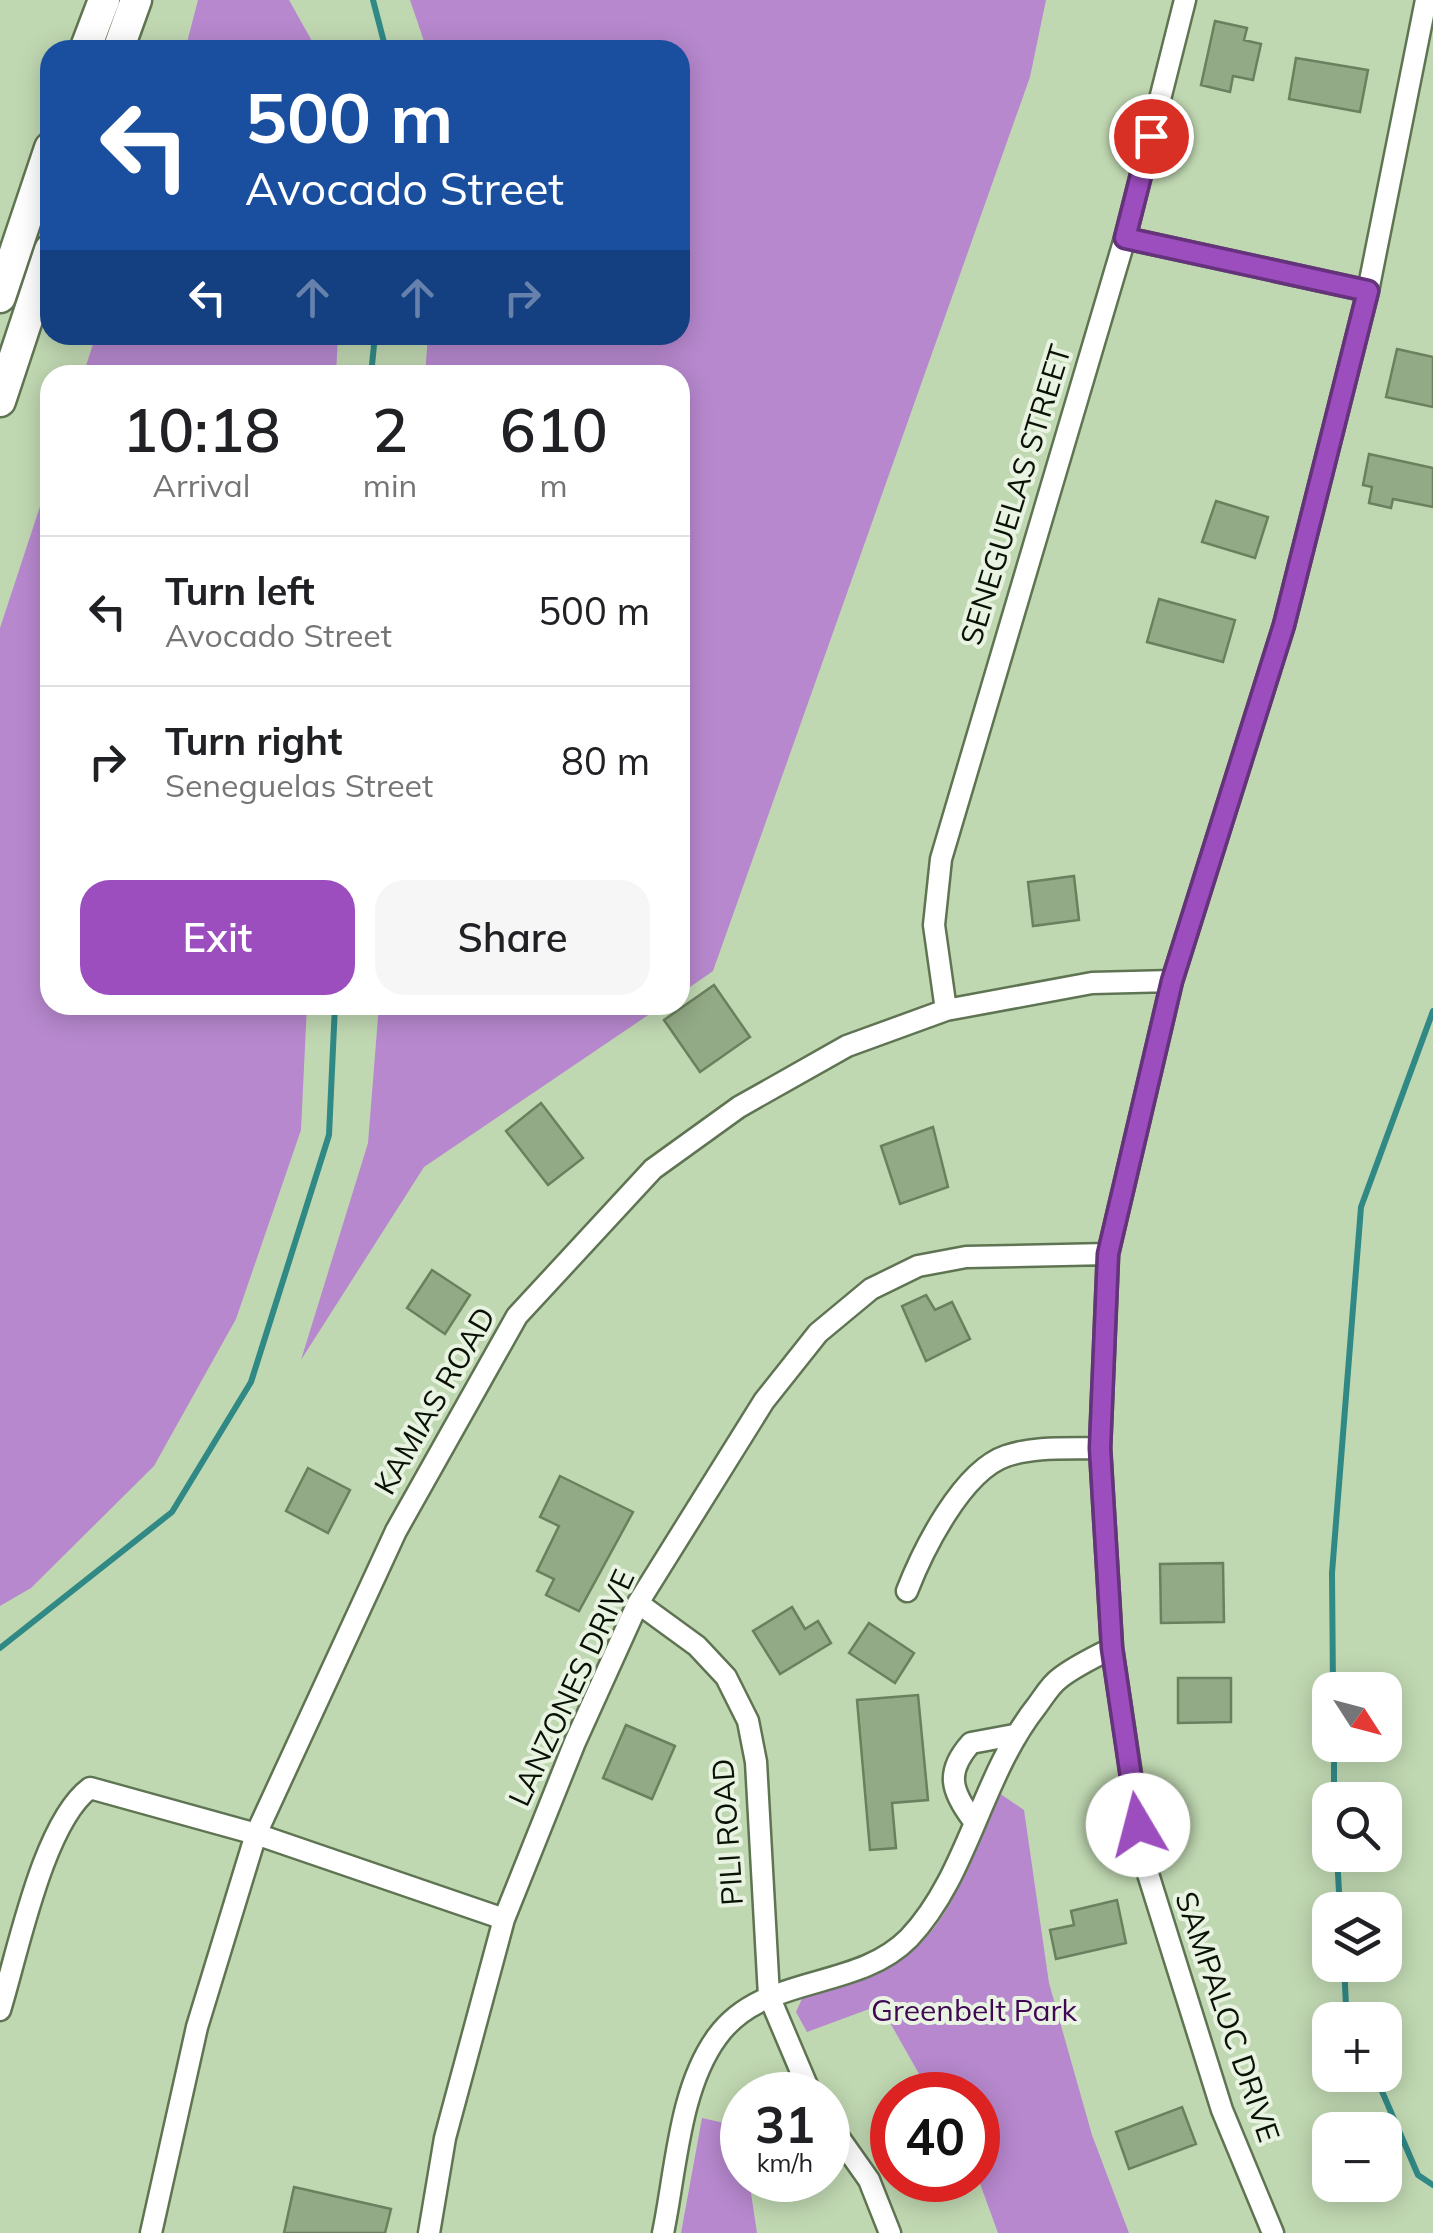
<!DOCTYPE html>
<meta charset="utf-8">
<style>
body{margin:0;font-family:Mulish,sans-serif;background:#f6f6f6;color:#202124;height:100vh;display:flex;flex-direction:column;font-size:38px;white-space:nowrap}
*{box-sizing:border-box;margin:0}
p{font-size:32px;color:#757577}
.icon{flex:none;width:55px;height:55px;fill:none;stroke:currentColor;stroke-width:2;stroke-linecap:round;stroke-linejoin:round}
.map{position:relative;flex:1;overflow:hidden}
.side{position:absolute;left:40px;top:365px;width:650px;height:650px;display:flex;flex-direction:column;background:#fff;border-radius:30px;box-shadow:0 5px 25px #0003}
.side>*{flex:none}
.guide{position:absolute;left:40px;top:40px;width:650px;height:305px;border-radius:30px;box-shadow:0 5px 25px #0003;background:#1a4fa0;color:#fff;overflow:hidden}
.needle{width:65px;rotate:126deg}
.buttons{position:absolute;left:1312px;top:1672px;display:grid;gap:20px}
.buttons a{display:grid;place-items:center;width:90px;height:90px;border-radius:20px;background:#fff;box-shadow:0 5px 25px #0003;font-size:50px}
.speed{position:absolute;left:720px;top:2072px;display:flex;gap:20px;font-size:50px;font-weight:700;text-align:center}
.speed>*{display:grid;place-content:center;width:130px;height:130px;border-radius:50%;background:#fff;box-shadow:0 5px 25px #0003;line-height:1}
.speed small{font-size:25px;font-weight:400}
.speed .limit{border:15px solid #d22;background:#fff;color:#111}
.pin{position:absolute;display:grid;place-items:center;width:85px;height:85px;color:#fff;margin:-42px;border:5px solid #fff;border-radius:50%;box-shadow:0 2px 10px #0007}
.me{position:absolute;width:110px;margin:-55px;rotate:352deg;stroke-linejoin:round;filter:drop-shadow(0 0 8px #0008)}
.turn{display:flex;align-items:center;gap:35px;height:210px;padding:0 40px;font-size:45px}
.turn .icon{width:130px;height:130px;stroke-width:2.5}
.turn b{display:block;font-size:70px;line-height:85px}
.lanes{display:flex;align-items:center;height:95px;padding:0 40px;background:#0003;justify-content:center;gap:50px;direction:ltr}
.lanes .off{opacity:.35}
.eta{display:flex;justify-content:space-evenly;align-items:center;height:170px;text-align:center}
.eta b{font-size:60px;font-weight:600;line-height:70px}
.cta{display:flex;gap:20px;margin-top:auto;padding:20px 40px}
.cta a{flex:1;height:115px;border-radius:30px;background:#9c4dbe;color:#fff;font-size:40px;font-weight:600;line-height:115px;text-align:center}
.cta a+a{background:#f6f6f6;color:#202124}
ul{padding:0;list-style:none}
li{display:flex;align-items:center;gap:30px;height:150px;padding:0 40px;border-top:2px solid #e0e0e0}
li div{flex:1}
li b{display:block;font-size:38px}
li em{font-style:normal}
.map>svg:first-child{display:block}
.green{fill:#b788ce}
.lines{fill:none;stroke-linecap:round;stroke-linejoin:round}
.stream{stroke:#318985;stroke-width:6}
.building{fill:#93aa86;stroke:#6a805e;stroke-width:2.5}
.minor-casing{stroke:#5e7452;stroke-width:25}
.highway-casing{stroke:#5e7452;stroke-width:35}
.minor{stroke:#fff;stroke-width:20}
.highway{stroke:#fff;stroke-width:30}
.route-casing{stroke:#65327c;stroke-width:25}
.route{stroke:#9c4dbe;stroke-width:18}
.labels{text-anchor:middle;stroke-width:8;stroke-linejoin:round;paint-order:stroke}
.street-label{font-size:30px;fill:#0a1206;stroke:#e8f4e1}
.park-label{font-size:30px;fill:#400755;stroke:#e8f4e1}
</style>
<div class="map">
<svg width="1433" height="2233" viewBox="0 0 1433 2233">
<rect width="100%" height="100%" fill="#c0d8b2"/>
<path class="green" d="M 198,0 L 289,0 L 317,50 L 185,50 Z
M 410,0 L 1046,0 L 1030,77 L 713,971 L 680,994 L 680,375 L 425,375 L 428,335 L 680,335 L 680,50 L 427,50 Z
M 96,335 L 338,335 L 336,375 L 83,375 Z
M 50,476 L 50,1005 L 307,1005 L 301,1130 L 236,1319 L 154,1466 L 31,1588 L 0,1606 L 0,628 Z
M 379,1005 L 663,1005 L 424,1167 L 301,1360 L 368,1143 Z
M 999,1793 L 1024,1810 L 1049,1983 L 1092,2135 L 1129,2233 L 998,2233 L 978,2178 L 978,2095 L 931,2095 L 880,2005 L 807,2032 L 796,2012 L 805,1992 C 948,1964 945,1911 999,1793 Z
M 702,2118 L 742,2127 L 742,2180 L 749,2180 L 757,2233 L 681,2233 Z"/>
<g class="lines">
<path class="stream" d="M 373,0 L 386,50
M 371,375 L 375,335
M 0,1648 L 172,1512 L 251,1382 L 329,1135 L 335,1005
M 1333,1690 L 1332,1573 L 1361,1207 L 1433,1011
M 1334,1745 L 1334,1800
M 1337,1855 L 1340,1910
M 1344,1965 L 1346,2006 L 1352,2020
M 1375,2075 L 1418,2175 L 1433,2185"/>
</g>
<path class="building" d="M 1215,21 L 1247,28 L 1244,40 L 1261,44 L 1253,80 L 1233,76 L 1230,92 L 1201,85 Z
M 1296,58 L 1368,70 L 1360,112 L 1289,99 Z
M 1397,349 L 1433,357 L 1433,407 L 1386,397 Z
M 1369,454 L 1433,468 L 1433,507 L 1393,499 L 1391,508 L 1369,503 L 1372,487 L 1363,485 Z
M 1216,501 L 1268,517 L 1255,558 L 1202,542 Z
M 1159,599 L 1235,620 L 1223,662 L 1147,642 Z
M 1074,876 L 1079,920 L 1033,926 L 1028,882 Z
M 714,985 L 750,1037 L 700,1072 L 664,1020 Z
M 541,1103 L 583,1158 L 548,1185 L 506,1131 Z
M 933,1127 L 948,1187 L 900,1204 L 881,1146 Z
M 432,1270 L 470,1295 L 445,1334 L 407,1308 Z
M 926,1295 L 935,1310 L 952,1302 L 970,1339 L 926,1361 L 902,1306 Z
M 308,1468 L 350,1490 L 328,1533 L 286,1511 Z
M 560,1476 L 633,1512 L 579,1611 L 546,1595 L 554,1579 L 537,1571 L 559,1526 L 540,1517 Z
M 1223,1563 L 1224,1622 L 1161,1623 L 1160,1564 Z
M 792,1607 L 805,1629 L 818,1621 L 831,1643 L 780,1674 L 753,1631 Z
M 869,1623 L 914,1653 L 895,1683 L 849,1653 Z
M 1178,1678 L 1231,1678 L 1231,1722 L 1178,1723 Z
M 918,1695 L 928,1800 L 892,1803 L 896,1848 L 870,1850 L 857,1700 Z
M 626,1725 L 675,1746 L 652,1799 L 603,1778 Z
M 1117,1900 L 1126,1943 L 1056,1959 L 1050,1930 L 1074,1925 L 1071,1911 Z
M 1182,2107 L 1196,2144 L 1129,2169 L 1116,2132 Z
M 294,2187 L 391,2209 L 385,2233 L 284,2233 Z"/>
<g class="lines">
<g class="minor-casing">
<path id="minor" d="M 1125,238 L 1368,291
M 946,1010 L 934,925 L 941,859 L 1125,238 L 1185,0
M 907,1591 C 923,1550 962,1471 1006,1456 C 1035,1446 1070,1449 1100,1448
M 638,1603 L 697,1646 L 726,1677 L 748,1721 L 756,1762 L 769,1996 L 811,2095
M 973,1820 C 951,1791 945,1772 971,1743 L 1014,1735
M 0,2010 C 18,1952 43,1823 90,1788 L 256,1834 L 504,1919
M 828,2122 L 869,2180 L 890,2233
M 151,2233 L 197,2027 L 256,1834 L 396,1531 L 517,1316 L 653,1169 L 739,1107 L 847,1046 L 946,1010 L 1092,983 L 1172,981
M 429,2233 L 445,2138 L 504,1919 L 575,1742 L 638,1603 L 764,1401 L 818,1333 L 871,1289 L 918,1266 L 966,1257 L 1108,1254
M 663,2233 C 676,2171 679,2089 717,2037 C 763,1973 856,1992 909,1938 C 968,1876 981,1777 1036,1707 C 1043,1698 1050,1685 1060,1678 C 1075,1666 1095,1657 1112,1648
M 1273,2233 L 1222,2110 L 1144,1861 L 1112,1648 L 1100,1448 L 1108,1254 L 1172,981 L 1284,625 L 1368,291 L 1426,0"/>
</g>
<g class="highway-casing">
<path id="highway" d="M 85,50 L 104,0
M 118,50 L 136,0
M 0,297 L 50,148
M 0,401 L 50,250"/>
</g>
<use href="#minor" class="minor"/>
<use href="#highway" class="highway"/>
</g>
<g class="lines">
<g class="route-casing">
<path id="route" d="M 1138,1825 L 1112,1648 L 1100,1448 L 1108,1254 L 1172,981 L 1284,625 L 1368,291 L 1125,238 L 1151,136"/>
</g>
<use href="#route" class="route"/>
</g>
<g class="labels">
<g class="street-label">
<text transform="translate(1016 495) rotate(-73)" y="10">SENEGUELAS STREET</text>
<text transform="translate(435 1401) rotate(-60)" y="10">KAMIAS ROAD</text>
<text transform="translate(572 1688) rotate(-65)" y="10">LANZONES DRIVE</text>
<text transform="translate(728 1832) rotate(-94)" y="10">PILI ROAD</text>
<text transform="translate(1227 2017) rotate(71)" y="10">SAMPALOC DRIVE</text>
</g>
<g class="park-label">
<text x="974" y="2021">Greenbelt Park</text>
</g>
</g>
</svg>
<div class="buttons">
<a><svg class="needle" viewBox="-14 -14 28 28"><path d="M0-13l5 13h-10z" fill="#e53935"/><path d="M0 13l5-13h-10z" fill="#757577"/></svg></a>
<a><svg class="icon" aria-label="search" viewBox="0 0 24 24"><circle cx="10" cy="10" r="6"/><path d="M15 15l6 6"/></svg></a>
<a><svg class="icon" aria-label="layers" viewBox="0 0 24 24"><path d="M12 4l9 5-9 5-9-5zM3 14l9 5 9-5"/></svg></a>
<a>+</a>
<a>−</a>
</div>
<div class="speed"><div>31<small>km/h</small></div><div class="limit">40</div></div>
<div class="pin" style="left:1151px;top:136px;background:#d93025"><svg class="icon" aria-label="arrive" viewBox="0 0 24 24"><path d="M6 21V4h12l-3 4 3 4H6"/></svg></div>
<svg class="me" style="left:1138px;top:1825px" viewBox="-20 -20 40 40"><circle r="19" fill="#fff"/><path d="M0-13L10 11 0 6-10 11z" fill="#9c4dbe"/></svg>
<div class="guide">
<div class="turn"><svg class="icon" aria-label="left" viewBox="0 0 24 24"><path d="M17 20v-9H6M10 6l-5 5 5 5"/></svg><div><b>500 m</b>Avocado Street</div></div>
<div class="lanes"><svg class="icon" aria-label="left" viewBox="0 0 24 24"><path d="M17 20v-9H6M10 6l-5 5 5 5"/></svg><svg class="icon off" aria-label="ahead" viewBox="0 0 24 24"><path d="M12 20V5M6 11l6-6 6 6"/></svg><svg class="icon off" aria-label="ahead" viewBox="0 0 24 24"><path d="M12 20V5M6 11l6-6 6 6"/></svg><svg class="icon off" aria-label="right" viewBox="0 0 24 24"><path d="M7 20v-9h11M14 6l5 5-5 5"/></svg></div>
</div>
<section class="side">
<div class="eta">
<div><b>10:18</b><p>Arrival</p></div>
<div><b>2</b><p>min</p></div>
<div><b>610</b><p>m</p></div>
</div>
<ul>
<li><svg class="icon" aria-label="left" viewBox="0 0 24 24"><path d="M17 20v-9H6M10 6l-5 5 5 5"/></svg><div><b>Turn left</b><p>Avocado Street</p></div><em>500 m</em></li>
<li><svg class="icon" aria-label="right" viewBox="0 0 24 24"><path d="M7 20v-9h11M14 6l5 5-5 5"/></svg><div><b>Turn right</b><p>Seneguelas Street</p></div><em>80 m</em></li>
</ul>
<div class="cta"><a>Exit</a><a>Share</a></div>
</section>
</div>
